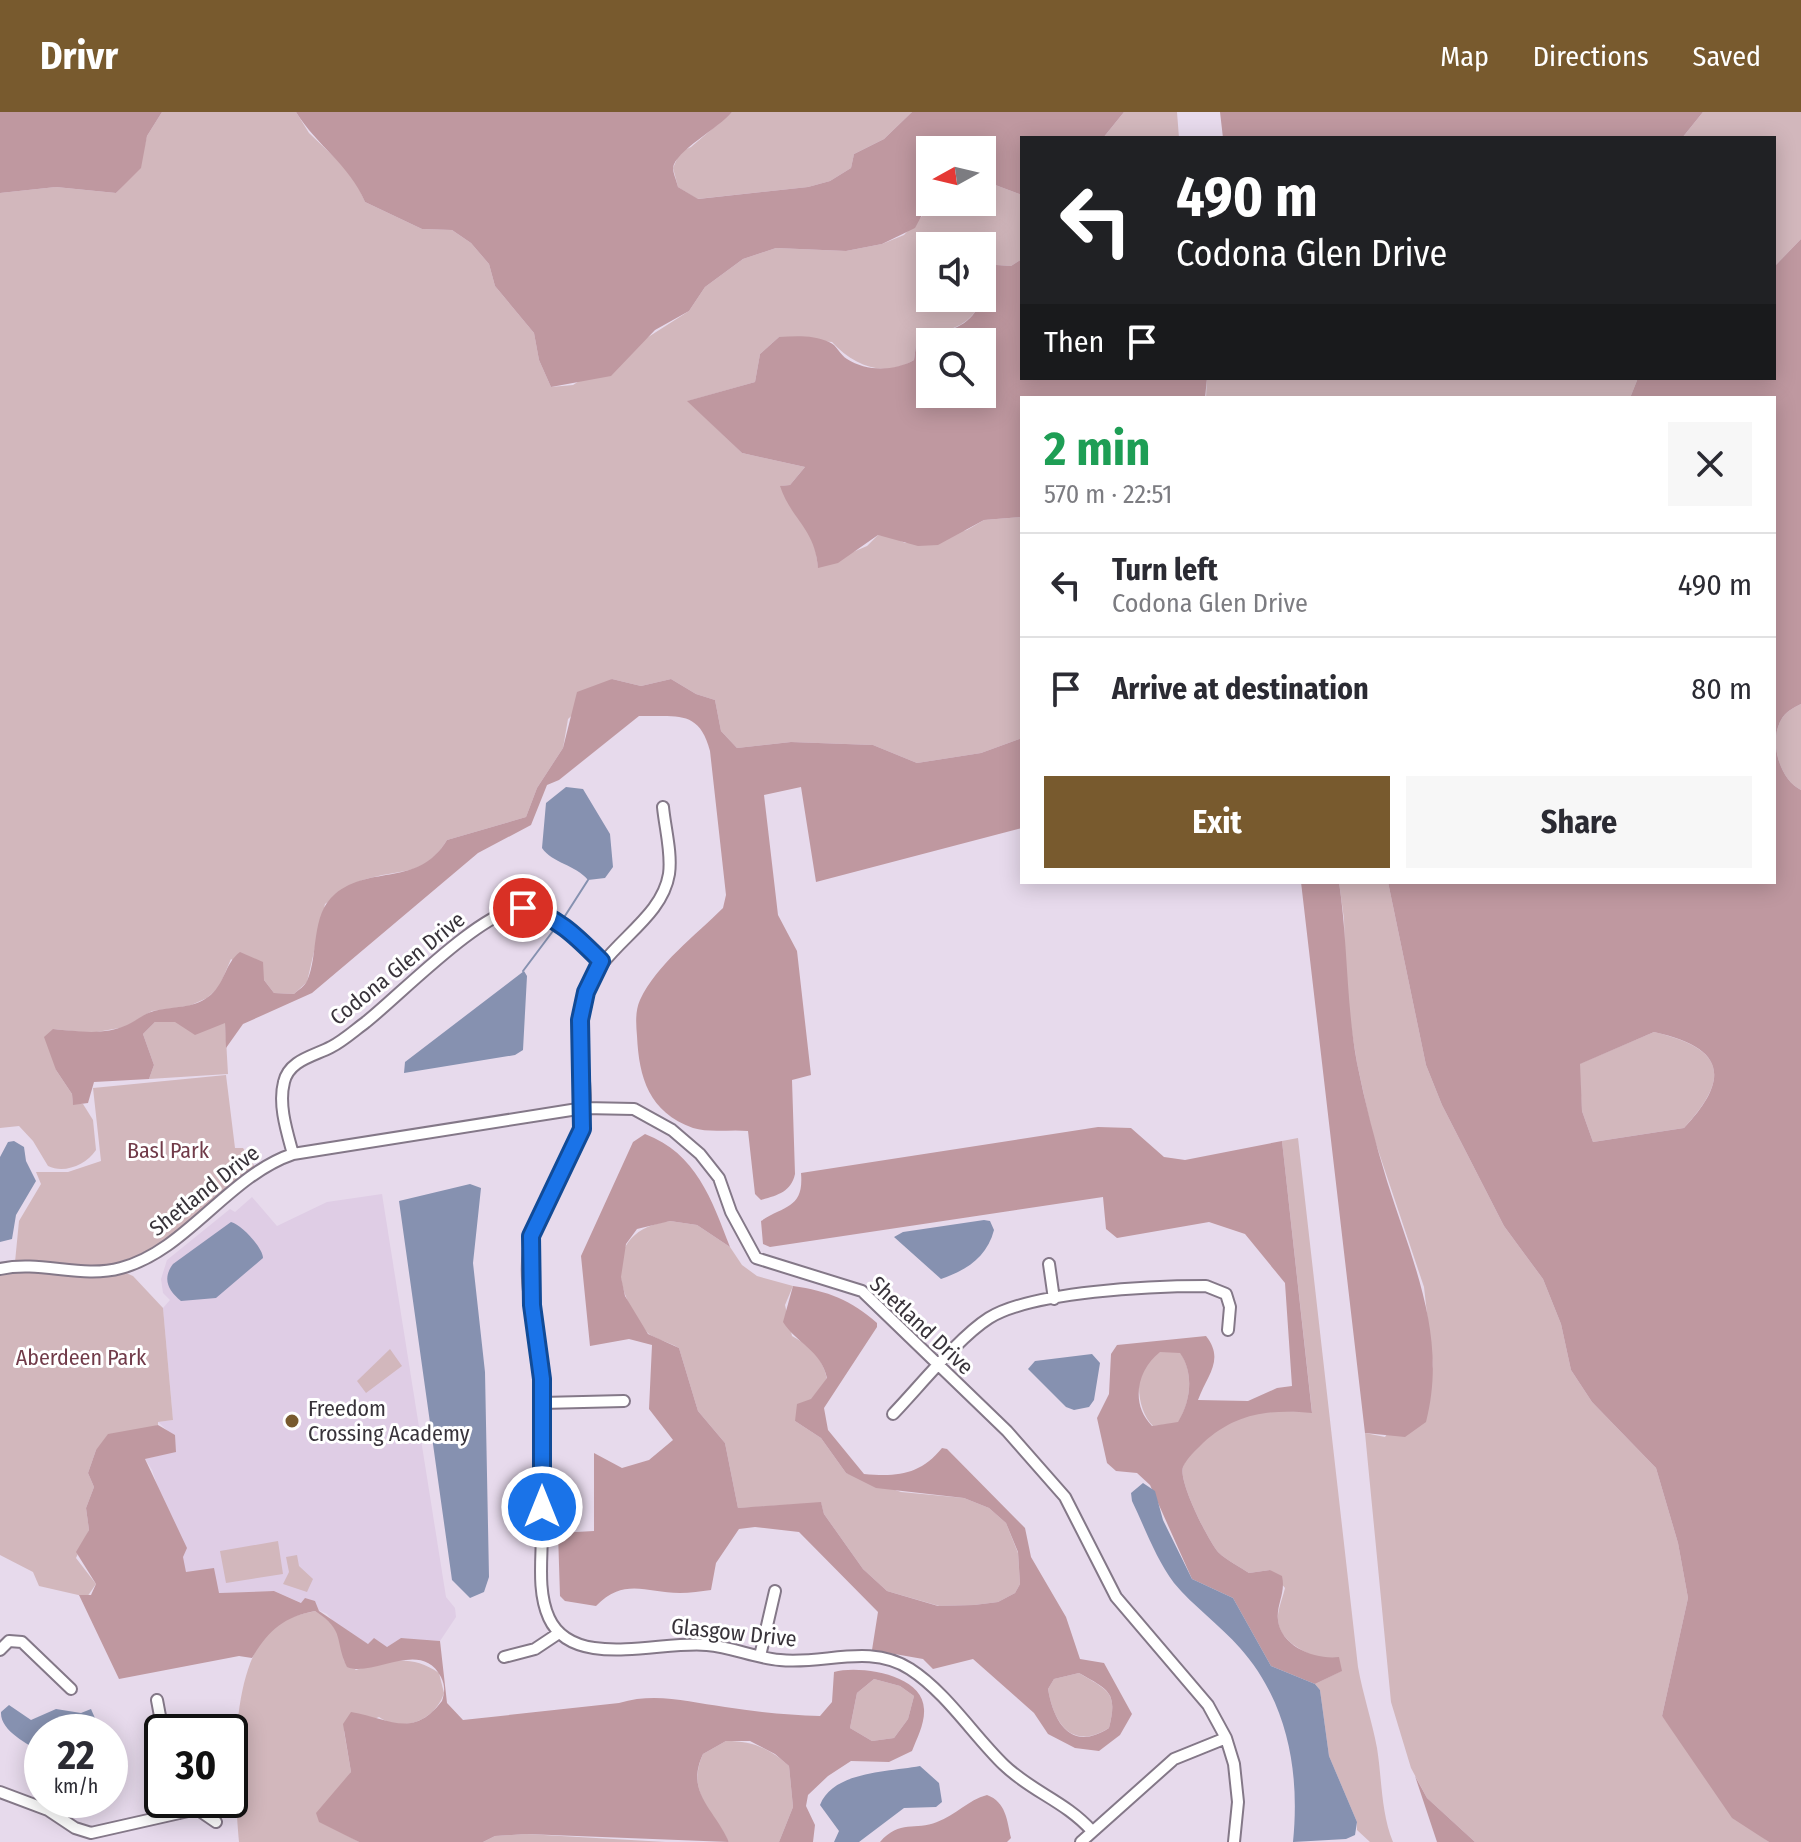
<!DOCTYPE html>
<meta charset="utf-8">
<style>
body{margin:0;font-family:"Fira Sans Condensed",sans-serif;background:#f7f7f7;color:#2b2b33;height:100vh;display:flex;flex-direction:column;font-size:30px;white-space:nowrap}
*{box-sizing:border-box;margin:0}
p{font-size:26px;color:#7c7c81}
.icon{flex:none;width:44px;height:44px;fill:none;stroke:currentColor;stroke-width:2;stroke-linecap:round;stroke-linejoin:round}
.map{position:relative;flex:1;overflow:hidden}
.side{position:absolute;left:1020px;top:284px;width:756px;height:488px;display:flex;flex-direction:column;background:#fff;border-radius:0px;box-shadow:0 4px 20px #0003}
.side>*{flex:none}
.guide{position:absolute;left:1020px;top:24px;width:756px;height:244px;border-radius:0px;box-shadow:0 4px 20px #0003;background:#202124;color:#fff;overflow:hidden}
.needle{width:52px;rotate:262deg}
.fabs{position:absolute;left:916px;top:24px;display:grid;gap:16px}
.fabs a{display:grid;place-items:center;width:80px;height:80px;border-radius:0px;background:#fff;box-shadow:0 4px 20px #0003;font-size:40px}
.speed{position:absolute;left:24px;top:1602px;display:flex;gap:16px;font-size:40px;font-weight:700;text-align:center}
.speed>*{display:grid;place-content:center;width:104px;height:104px;border-radius:50%;background:#fff;box-shadow:0 4px 20px #0003;line-height:1}
.speed small{font-size:20px;font-weight:400}
.speed .limit{border:4px solid #111;border-radius:12px;background:#fff;color:#111}
.pin{position:absolute;display:grid;place-items:center;width:68px;height:68px;color:#fff;margin:-34px;border:4px solid #fff;border-radius:50%;box-shadow:0 2px 8px #0007}
.me{position:absolute;width:88px;margin:-44px;rotate:0deg;stroke-linejoin:round;filter:drop-shadow(0 0 6px #0008)}
.turn{display:flex;align-items:center;gap:28px;height:168px;padding:0 24px;font-size:36px}
.turn .icon{width:104px;height:104px;stroke-width:2.5}
.turn b{display:block;font-size:56px;line-height:68px}
.then{display:flex;align-items:center;height:76px;padding:0 24px;background:#0003;gap:16px;font-size:30px}
.round{display:grid;place-items:center;flex:none;width:84px;height:84px;border-radius:0px;background:#f7f7f7}
.head{display:flex;align-items:center;justify-content:space-between;height:136px;padding:0 24px}
h1{font-size:48px;font-weight:700;line-height:60px;color:#1e9e55}
.cta{display:flex;gap:16px;margin-top:auto;padding:16px 24px}
.cta a{flex:1;height:92px;border-radius:0px;background:#785a2e;color:#fff;font-size:32px;font-weight:700;line-height:92px;text-align:center}
.cta a+a{background:#f7f7f7;color:#2b2b33}
ul{padding:0;list-style:none}
li{display:flex;align-items:center;gap:24px;height:104px;padding:0 24px;border-top:2px solid #e1e1e2}
li div{flex:1}
li b{display:block;font-size:30px}
li em{font-style:normal}
header{display:flex;align-items:center;gap:48px;box-sizing:border-box;height:112px;padding:0 40px;background:#785a2e;color:#fff}
header strong{font-size:38px}
nav{display:flex;gap:44px;margin-inline-start:auto;font-size:28px}
.map>svg:first-child{display:block}
.built{fill:#dfcde5}
.green{fill:#d2b7bc}
.forest{fill:#bf98a0;fill-rule:evenodd}
.water{fill:#8691b0}
.lines{fill:none;stroke-linecap:round;stroke-linejoin:round}
.stream{stroke:#8691b0;stroke-width:2}
.minor-casing{stroke:#847888;stroke-width:14}
.minor{stroke:#fff;stroke-width:10}
.route-casing{stroke:#114b97;stroke-width:20}
.route{stroke:#1a73e8;stroke-width:14}
.poi-dot{fill:#785a2e;stroke:#fff;stroke-width:3}
.labels{text-anchor:middle;stroke-width:6;stroke-linejoin:round;paint-order:stroke}
.street-label{font-size:22px;fill:#38333a;stroke:#fff}
.park-label{font-size:22px;fill:#713b49;stroke:#fff}
.poi-label{font-size:22px;fill:#38333a;stroke:#fff;text-anchor:start}
</style>
<header>
<strong>Drivr</strong>
<nav><a>Map</a><a>Directions</a><a>Saved</a></nav>
</header>
<div class="map">
<svg width="1801" height="1730" viewBox="0 0 1801 1730">
<rect width="100%" height="100%" fill="#e7daec"/>
<path class="built" d="M 382,1082 L 446,1485 L 455,1496 L 456,1505 L 440,1529 L 401,1526 L 387,1535 L 368,1532 L 336,1513 L 327,1502 L 274,1479 L 218,1481 L 186,1460 L 152,1358 L 145,1347 L 176,1339 L 172,1323 L 158,1310 L 173,1308 L 163,1196 L 170,1188 L 163,1181 L 161,1167 L 167,1148 L 230,1097 L 235,1100 L 252,1085 L 277,1114 L 327,1090 Z"/>
<path class="green" d="M 162,0 L 296,0 L 309,21 L 353,63 L 365,90 L 422,117 L 452,118 L 471,131 L 489,152 L 495,174 L 534,221 L 539,248 L 551,275 L 573,273 L 689,199 L 705,175 L 743,147 L 776,136 L 846,139 L 882,132 L 904,123 L 924,102 L 930,88 L 982,90 L 982,68 L 1022,83 L 1022,147 L 1011,154 L 982,152 L 982,134 L 930,134 L 930,186 L 967,186 L 977,197 C 964,216 946,220 925,221 L 916,233 L 914,248 C 884,266 854,254 832,230 L 779,225 L 760,242 L 755,270 L 688,289 L 742,341 L 805,355 L 790,373 L 781,374 L 814,428 L 818,455 L 867,434 L 878,423 L 891,424 L 905,431 L 967,418 L 984,408 L 1022,405 L 1022,626 L 981,641 L 917,651 L 873,633 L 791,630 L 737,636 L 721,619 L 715,588 L 696,582 L 671,567 L 641,574 L 612,567 L 568,607 L 563,636 L 537,676 L 526,705 L 447,728 C 424,766 400,756 363,768 C 350,772 337,784 325,792 L 307,870 L 294,882 L 274,881 L 264,868 L 231,847 L 219,875 L 207,886 L 189,894 L 152,899 L 125,915 L 91,921 L 53,917 L 56,958 L 72,982 L 73,992 L 83,992 L 93,1008 L 96,1038 C 86,1053 64,1062 48,1054 L 33,1029 L 19,1014 L 0,1016 L 0,81 L 56,75 L 116,81 L 139,56 L 147,24 Z
M 732,0 L 912,0 L 884,27 L 854,42 L 851,56 L 830,69 L 808,75 L 697,87 L 678,75 L 673,56 L 680,40 L 691,35 Z
M 1124,0 L 1177,0 L 1179,26 L 1103,26 Z
M 1703,0 L 1801,0 L 1801,127 L 1774,155 L 1774,26 L 1682,26 Z
M 1207,266 L 1638,266 L 1630,286 L 1206,286 Z
M 1801,592 L 1801,678 C 1779,667 1769,629 1781,608 C 1785,600 1793,596 1801,592 Z
M 1339,770 L 1388,770 L 1426,953 L 1442,993 L 1504,1114 L 1543,1167 L 1561,1212 L 1571,1258 L 1592,1290 L 1656,1356 L 1678,1431 L 1688,1486 L 1662,1604 L 1751,1717 L 1769,1730 L 1475,1730 L 1427,1686 L 1411,1656 L 1391,1590 L 1365,1321 L 1385,1325 L 1433,1255 L 1424,1175 L 1372,1020 L 1357,951 L 1346,883 L 1344,807 Z
M 155,910 L 225,910 L 228,962 L 149,967 L 154,953 L 143,922 Z
M 1654,920 C 1722,936 1733,963 1684,1016 L 1593,1030 L 1582,999 L 1579,952 Z
M 226,963 L 235,1036 L 243,1036 L 255,1055 C 214,1087 155,1149 101,1154 C 73,1157 45,1147 15,1150 L 19,1109 L 41,1072 L 36,1060 L 68,1060 L 101,1049 L 93,976 Z
M 1298,1026 L 1358,1555 C 1363,1583 1372,1609 1377,1636 C 1382,1667 1381,1701 1393,1730 L 1370,1730 L 1357,1718 L 1357,1710 L 1329,1644 L 1320,1578 L 1315,1572 L 1341,1559 C 1322,1544 1280,1537 1278,1508 C 1277,1499 1283,1485 1285,1476 L 1270,1458 L 1249,1461 C 1240,1455 1226,1448 1218,1440 C 1208,1428 1178,1369 1183,1355 C 1192,1331 1227,1309 1250,1302 C 1270,1296 1292,1300 1312,1300 L 1282,1029 Z
M 670,1109 L 697,1113 L 730,1135 L 742,1153 L 757,1164 L 793,1174 L 785,1193 L 792,1224 C 811,1235 822,1244 827,1267 L 795,1309 L 821,1326 L 846,1361 L 901,1380 L 964,1386 L 989,1396 L 1006,1411 L 1018,1441 L 1020,1472 L 1015,1481 L 998,1490 L 974,1493 L 939,1494 L 887,1479 L 863,1457 L 824,1402 L 821,1391 L 738,1396 L 725,1331 L 698,1299 L 679,1236 C 669,1230 651,1226 646,1219 C 612,1177 604,1118 670,1109 Z
M 19,1159 L 83,1164 L 126,1161 L 133,1164 L 163,1196 L 173,1308 L 158,1310 L 158,1313 L 96,1338 L 88,1361 L 94,1375 L 86,1396 L 89,1418 L 76,1446 L 96,1472 L 87,1485 L 39,1474 L 33,1460 L 0,1443 L 0,1163 Z
M 390,1237 L 402,1254 L 366,1281 L 357,1269 Z
M 1160,1239 L 1180,1240 C 1194,1261 1191,1289 1178,1311 L 1153,1314 C 1139,1301 1134,1269 1145,1252 C 1148,1247 1155,1243 1160,1239 Z
M 278,1429 L 283,1462 L 226,1471 L 220,1439 Z
M 297,1443 L 299,1454 L 313,1467 L 307,1480 L 283,1472 L 289,1460 L 286,1445 Z
M 315,1499 C 336,1512 343,1524 344,1549 L 356,1558 C 387,1548 411,1542 439,1561 L 444,1581 C 435,1609 402,1621 379,1605 L 344,1619 L 351,1660 L 325,1711 L 359,1730 L 239,1730 C 234,1674 227,1553 275,1514 C 286,1505 302,1502 315,1499 Z
M 1079,1561 C 1109,1579 1118,1580 1109,1616 C 1072,1639 1054,1612 1048,1577 L 1054,1567 Z
M 874,1567 L 900,1574 L 914,1584 L 908,1607 L 894,1626 L 872,1629 L 850,1616 L 857,1581 Z
M 726,1629 C 753,1629 769,1636 789,1654 L 793,1695 L 779,1730 L 729,1730 C 712,1698 686,1680 703,1642 Z
M 526,1722 L 666,1730 L 483,1730 L 495,1724 Z"/>
<path class="forest" d="M 0,0 L 162,0 L 147,24 L 141,56 L 116,81 L 56,75 L 0,81 Z
M 296,0 L 732,0 C 719,16 675,39 673,56 C 673,61 677,70 678,75 L 698,87 L 808,75 L 830,69 L 851,56 L 854,42 L 884,27 L 912,0 L 1124,0 L 1103,26 L 1022,26 L 1022,83 L 982,68 L 982,38 L 930,38 L 930,88 L 915,116 L 882,132 L 846,139 L 776,136 L 743,147 L 705,175 L 689,199 L 655,218 L 611,264 L 551,275 L 539,248 L 534,221 L 495,174 L 489,152 L 471,131 L 452,118 L 422,117 L 365,90 C 349,52 317,34 296,0 Z
M 1220,0 L 1703,0 L 1682,26 L 1223,26 Z
M 1801,127 L 1801,592 C 1793,596 1785,600 1781,608 C 1769,629 1779,667 1801,678 L 1801,1730 L 1769,1730 L 1732,1706 L 1662,1604 L 1688,1486 L 1678,1431 L 1656,1356 L 1592,1290 L 1571,1258 L 1561,1212 L 1543,1167 L 1504,1114 L 1442,993 L 1426,953 L 1388,770 L 1774,770 L 1774,286 L 1630,286 L 1638,266 L 1774,266 L 1774,155 ZM 1654,920 C 1722,935 1733,964 1684,1016 L 1593,1030 L 1582,999 L 1580,952 Z
M 1022,147 L 1022,266 L 1207,266 L 1205,286 L 1022,286 L 1022,405 L 984,408 L 938,433 L 918,434 L 878,423 L 838,451 L 818,456 C 815,416 792,409 780,374 L 790,373 L 805,355 L 742,341 L 687,289 L 755,270 L 760,242 L 779,225 C 796,224 814,223 829,230 C 837,233 840,243 847,247 C 867,260 895,259 914,248 L 916,233 L 925,221 C 946,220 965,217 977,197 L 967,186 L 982,186 L 982,152 L 1011,154 ZM 930,230 L 982,230 L 982,282 L 930,282 Z
M 612,567 L 641,574 L 671,567 L 696,582 L 715,588 L 721,619 L 737,636 L 791,630 L 873,633 L 917,651 L 981,641 L 1022,626 L 1022,716 L 816,770 L 801,675 L 764,683 L 778,803 L 797,839 L 811,963 L 792,968 L 795,1062 C 791,1080 778,1083 761,1088 L 755,1082 L 748,1019 C 732,1017 709,1021 693,1016 C 649,1000 639,966 637,924 C 636,912 635,899 640,888 C 657,852 696,823 723,796 L 726,783 L 710,639 C 699,597 677,605 639,604 L 559,668 L 547,673 L 531,713 L 478,741 L 312,881 L 243,912 L 226,936 L 225,911 L 195,923 L 175,910 L 155,910 L 143,922 L 154,953 L 149,967 L 94,970 L 88,991 L 73,993 L 72,982 L 56,958 L 44,925 L 53,917 C 77,919 103,924 127,913 C 136,909 145,901 154,899 C 172,894 193,897 208,885 C 225,873 224,852 240,840 L 263,850 L 264,868 L 274,881 L 294,882 C 298,878 305,874 307,869 C 319,843 310,803 335,782 C 371,752 418,776 447,728 L 526,705 L 537,676 L 563,636 L 577,580 Z
M 1301,770 L 1339,770 C 1348,831 1346,891 1357,951 C 1365,991 1375,1030 1387,1069 C 1412,1149 1448,1224 1426,1310 L 1405,1325 L 1365,1321 Z
M 1098,1015 L 1131,1016 L 1164,1045 L 1185,1048 L 1282,1029 L 1312,1301 C 1269,1297 1236,1301 1203,1331 C 1196,1338 1187,1346 1183,1355 C 1178,1369 1208,1428 1218,1440 C 1226,1448 1240,1455 1249,1461 L 1270,1458 L 1282,1464 C 1286,1481 1276,1493 1278,1508 C 1281,1535 1316,1548 1339,1545 L 1342,1559 L 1315,1572 L 1271,1554 L 1233,1486 L 1192,1467 L 1150,1373 L 1137,1361 L 1116,1359 L 1107,1351 L 1097,1306 L 1109,1282 L 1111,1242 L 1117,1233 L 1206,1224 C 1225,1248 1207,1263 1198,1288 L 1248,1289 L 1277,1276 L 1292,1274 L 1285,1171 L 1245,1122 L 1209,1110 L 1117,1126 L 1106,1117 L 1103,1085 L 770,1135 L 763,1132 L 761,1109 C 786,1093 804,1096 801,1061 ZM 1160,1240 L 1180,1241 C 1194,1261 1191,1289 1178,1310 L 1152,1314 C 1130,1292 1137,1258 1160,1240 Z
M 645,1022 C 696,1041 712,1088 730,1135 L 697,1113 L 670,1109 L 637,1117 L 626,1132 L 621,1165 L 625,1184 L 648,1222 L 679,1236 L 698,1299 L 725,1331 L 738,1396 L 821,1390 L 824,1402 L 863,1457 L 887,1479 L 938,1494 L 974,1493 L 998,1490 L 1015,1481 L 1020,1472 L 1018,1440 L 1006,1411 L 989,1396 L 964,1386 L 876,1376 L 846,1361 L 821,1326 L 795,1309 L 797,1292 L 811,1287 L 827,1266 C 821,1238 797,1232 783,1210 L 793,1174 C 828,1179 851,1188 877,1211 L 877,1215 L 824,1296 L 828,1318 L 864,1362 C 897,1365 920,1363 942,1336 L 947,1337 L 1025,1416 L 1031,1445 L 1066,1505 L 1080,1547 L 1104,1551 L 1132,1602 L 1120,1623 L 1099,1639 L 1075,1636 L 1048,1622 L 1034,1601 L 973,1547 L 933,1557 L 923,1547 L 872,1538 L 878,1500 L 799,1420 L 755,1415 L 739,1417 L 716,1451 L 711,1478 C 701,1479 690,1481 680,1481 C 646,1481 625,1465 596,1494 L 565,1489 L 560,1484 L 558,1421 L 594,1419 L 594,1341 L 622,1356 L 649,1348 L 673,1328 L 649,1297 L 652,1233 L 629,1227 L 590,1234 L 581,1144 L 633,1030 ZM 1079,1561 C 1109,1578 1118,1580 1109,1616 C 1072,1640 1054,1612 1048,1577 L 1054,1567 Z
M 158,1313 L 175,1323 L 176,1340 L 145,1347 L 187,1436 L 183,1445 L 186,1460 L 214,1456 L 219,1481 L 274,1479 L 301,1491 L 305,1486 L 315,1489 L 319,1499 L 368,1532 L 374,1526 L 387,1535 L 401,1526 L 440,1529 L 447,1591 L 463,1608 L 619,1591 C 656,1580 688,1590 725,1595 C 757,1600 788,1603 820,1604 L 832,1590 L 834,1560 C 859,1553 923,1562 924,1597 C 925,1611 917,1626 912,1639 L 889,1650 L 851,1649 L 828,1664 L 808,1683 L 806,1694 L 815,1713 L 813,1730 L 779,1730 L 793,1695 L 789,1654 L 775,1642 L 750,1629 L 726,1629 L 703,1642 C 685,1681 714,1696 729,1730 L 526,1722 L 495,1724 L 483,1730 L 359,1730 L 319,1710 L 316,1701 L 351,1660 L 343,1612 L 351,1600 C 389,1606 412,1628 442,1589 C 445,1580 445,1573 441,1565 C 421,1526 373,1566 347,1555 C 334,1528 346,1519 315,1499 C 283,1505 268,1519 252,1546 L 239,1544 L 119,1567 L 79,1483 L 91,1483 L 96,1472 L 76,1440 L 89,1418 L 86,1396 L 94,1375 L 88,1361 L 96,1338 L 108,1322 ZM 874,1567 L 900,1574 L 914,1584 L 908,1607 L 894,1626 L 872,1629 L 850,1616 L 857,1581 Z
M 1415,1664 L 1427,1686 L 1475,1730 L 1437,1730 Z
M 987,1683 C 1006,1690 1007,1708 1011,1726 L 1007,1730 L 880,1730 C 900,1707 915,1719 937,1710 C 956,1703 968,1688 987,1683 Z"/>
<path class="water" d="M 566,675 L 583,677 L 610,722 L 613,755 L 605,766 L 588,768 C 576,753 552,751 542,736 L 546,691 Z
M 524,859 L 527,864 L 523,938 L 515,943 L 404,961 L 405,950 Z
M 14,1029 L 24,1035 L 26,1049 L 36,1069 L 16,1103 L 12,1127 L 0,1130 L 0,1045 L 8,1030 Z
M 470,1072 L 481,1076 L 473,1151 L 485,1260 L 489,1465 L 484,1480 L 470,1486 L 452,1468 L 399,1089 Z
M 984,1108 L 990,1109 L 994,1118 C 987,1145 967,1158 941,1167 L 894,1125 L 903,1120 Z
M 231,1110 C 242,1113 263,1136 263,1146 L 216,1186 L 181,1189 C 168,1178 162,1167 173,1152 Z
M 1092,1242 L 1100,1251 L 1094,1288 L 1089,1295 L 1074,1298 L 1066,1295 L 1028,1257 L 1035,1249 Z
M 1143,1371 L 1155,1379 L 1163,1408 L 1192,1467 L 1233,1486 L 1271,1554 L 1315,1572 L 1320,1578 L 1329,1644 L 1357,1710 L 1355,1723 L 1346,1727 L 1293,1730 C 1300,1660 1288,1590 1240,1536 C 1220,1513 1193,1494 1174,1471 C 1156,1447 1145,1416 1132,1389 L 1131,1381 Z
M 9,1593 L 31,1608 L 56,1597 L 81,1601 L 91,1597 L 101,1620 L 42,1620 L 42,1641 C 28,1632 0,1619 1,1600 Z
M 920,1654 L 939,1671 L 942,1690 L 936,1695 L 904,1696 L 859,1730 L 834,1730 L 839,1719 L 820,1693 C 833,1659 889,1660 920,1654 Z"/>
<g class="lines">
<path class="stream" d="M 563,807 L 588,768
M 523,859 L 556,815"/>
<g class="minor-casing">
<path id="minor" d="M 663,695 C 665,716 672,741 669,762 C 661,811 600,834 586,882 C 573,923 589,966 584,1008 C 580,1042 541,1086 532,1122 C 520,1166 537,1219 541,1262 C 546,1314 543,1367 542,1418 C 542,1447 537,1480 549,1506 C 573,1559 661,1528 707,1533 C 732,1535 755,1546 780,1548 C 824,1553 869,1531 910,1557 C 947,1581 973,1623 1004,1653 C 1032,1680 1065,1689 1092,1719
M 293,1042 C 287,1020 278,993 284,970 C 289,948 314,944 331,935 C 343,929 355,918 366,910 C 399,884 483,797 522,796 C 553,796 581,828 601,849
M 1049,1152 L 1054,1187
M 0,1157 C 41,1148 81,1167 121,1156 C 186,1139 228,1064 293,1042 L 584,996 L 634,997 L 672,1018 L 700,1042 L 719,1066 L 731,1100 L 756,1146 L 862,1179 L 1007,1319 L 1065,1385 L 1116,1485 L 1208,1593 L 1226,1626 L 1234,1652 L 1238,1690 L 1234,1730
M 542,1291 L 624,1289
M 893,1302 C 919,1275 959,1225 989,1206 C 1033,1179 1153,1174 1206,1174 L 1226,1182 L 1230,1195 L 1228,1218
M 0,1538 L 9,1529 L 22,1530 L 71,1577
M 760,1544 L 775,1479
M 504,1545 L 535,1537 L 559,1521
M 157,1588 L 163,1620
M 0,1680 L 48,1698 L 75,1716 L 91,1721 L 197,1697 L 216,1710
M 177,1688 L 180,1701
M 1081,1730 L 1174,1647 L 1226,1626"/>
</g>
<use href="#minor" class="minor"/>
</g>
<g class="lines">
<g class="route-casing">
<path id="route" d="M 523,796 C 556,803 578,826 601,849 L 586,880 L 580,908 L 582,1017 L 531,1124 L 532,1193 L 542,1267 L 542,1395"/>
</g>
<use href="#route" class="route"/>
</g>
<circle class="poi-dot" cx="292" cy="1309" r="8"/>
<g class="labels">
<g class="street-label">
<text transform="translate(397 856) rotate(-39)" y="8">Codona Glen Drive</text>
<text transform="translate(204 1078) rotate(-38)" y="8">Shetland Drive</text>
<text transform="translate(922 1213) rotate(43)" y="8">Shetland Drive</text>
<text transform="translate(734 1520) rotate(6)" y="8">Glasgow Drive</text>
</g>
<g class="park-label">
<text x="168" y="1046">Basl Park</text>
<text x="81" y="1253">Aberdeen Park</text>
</g>
<g class="poi-label">
<text x="308" y="1304">Freedom<tspan x="308" dy="25">Crossing Academy</tspan></text>
</g>
</g>
</svg>
<div class="fabs">
<a><svg class="needle" viewBox="-14 -14 28 28"><path d="M0-13l5 13h-10z" fill="#e53935"/><path d="M0 13l5-13h-10z" fill="#7c7c81"/></svg></a>
<a><svg class="icon" aria-label="sound" viewBox="0 0 24 24"><path d="M4 9h4l5-4v14l-5-4H4zM17 9q2 3 0 6"/></svg></a>
<a><svg class="icon" aria-label="search" viewBox="0 0 24 24"><circle cx="10" cy="10" r="6"/><path d="M15 15l6 6"/></svg></a>
</div>
<div class="speed"><div>22<small>km/h</small></div><div class="limit">30</div></div>
<div class="pin" style="left:523px;top:796px;background:#d93025"><svg class="icon" aria-label="arrive" viewBox="0 0 24 24"><path d="M6 21V4h12l-3 4 3 4H6"/></svg></div>
<svg class="me" style="left:542px;top:1395px" viewBox="-20 -20 40 40"><circle r="17" fill="#1a73e8" stroke="#fff" stroke-width="3"/><path d="M0-11L8 9 0 5-8 9z" fill="#fff"/></svg>
<div class="guide">
<div class="turn"><svg class="icon" aria-label="left" viewBox="0 0 24 24"><path d="M17 20v-9H6M10 6l-5 5 5 5"/></svg><div><b>490 m</b>Codona Glen Drive</div></div>
<div class="then">Then<svg class="icon" aria-label="arrive" viewBox="0 0 24 24"><path d="M6 21V4h12l-3 4 3 4H6"/></svg></div>
</div>
<section class="side">
<div class="head"><div><h1>2 min</h1><p>570 m · 22:51</p></div><a class="round"><svg class="icon" aria-label="close" viewBox="0 0 24 24"><path d="M6 6l12 12M18 6L6 18"/></svg></a></div>
<ul>
<li><svg class="icon" aria-label="left" viewBox="0 0 24 24"><path d="M17 20v-9H6M10 6l-5 5 5 5"/></svg><div><b>Turn left</b><p>Codona Glen Drive</p></div><em>490 m</em></li>
<li><svg class="icon" aria-label="arrive" viewBox="0 0 24 24"><path d="M6 21V4h12l-3 4 3 4H6"/></svg><div><b>Arrive at destination</b></div><em>80 m</em></li>
</ul>
<div class="cta"><a>Exit</a><a>Share</a></div>
</section>
</div>
